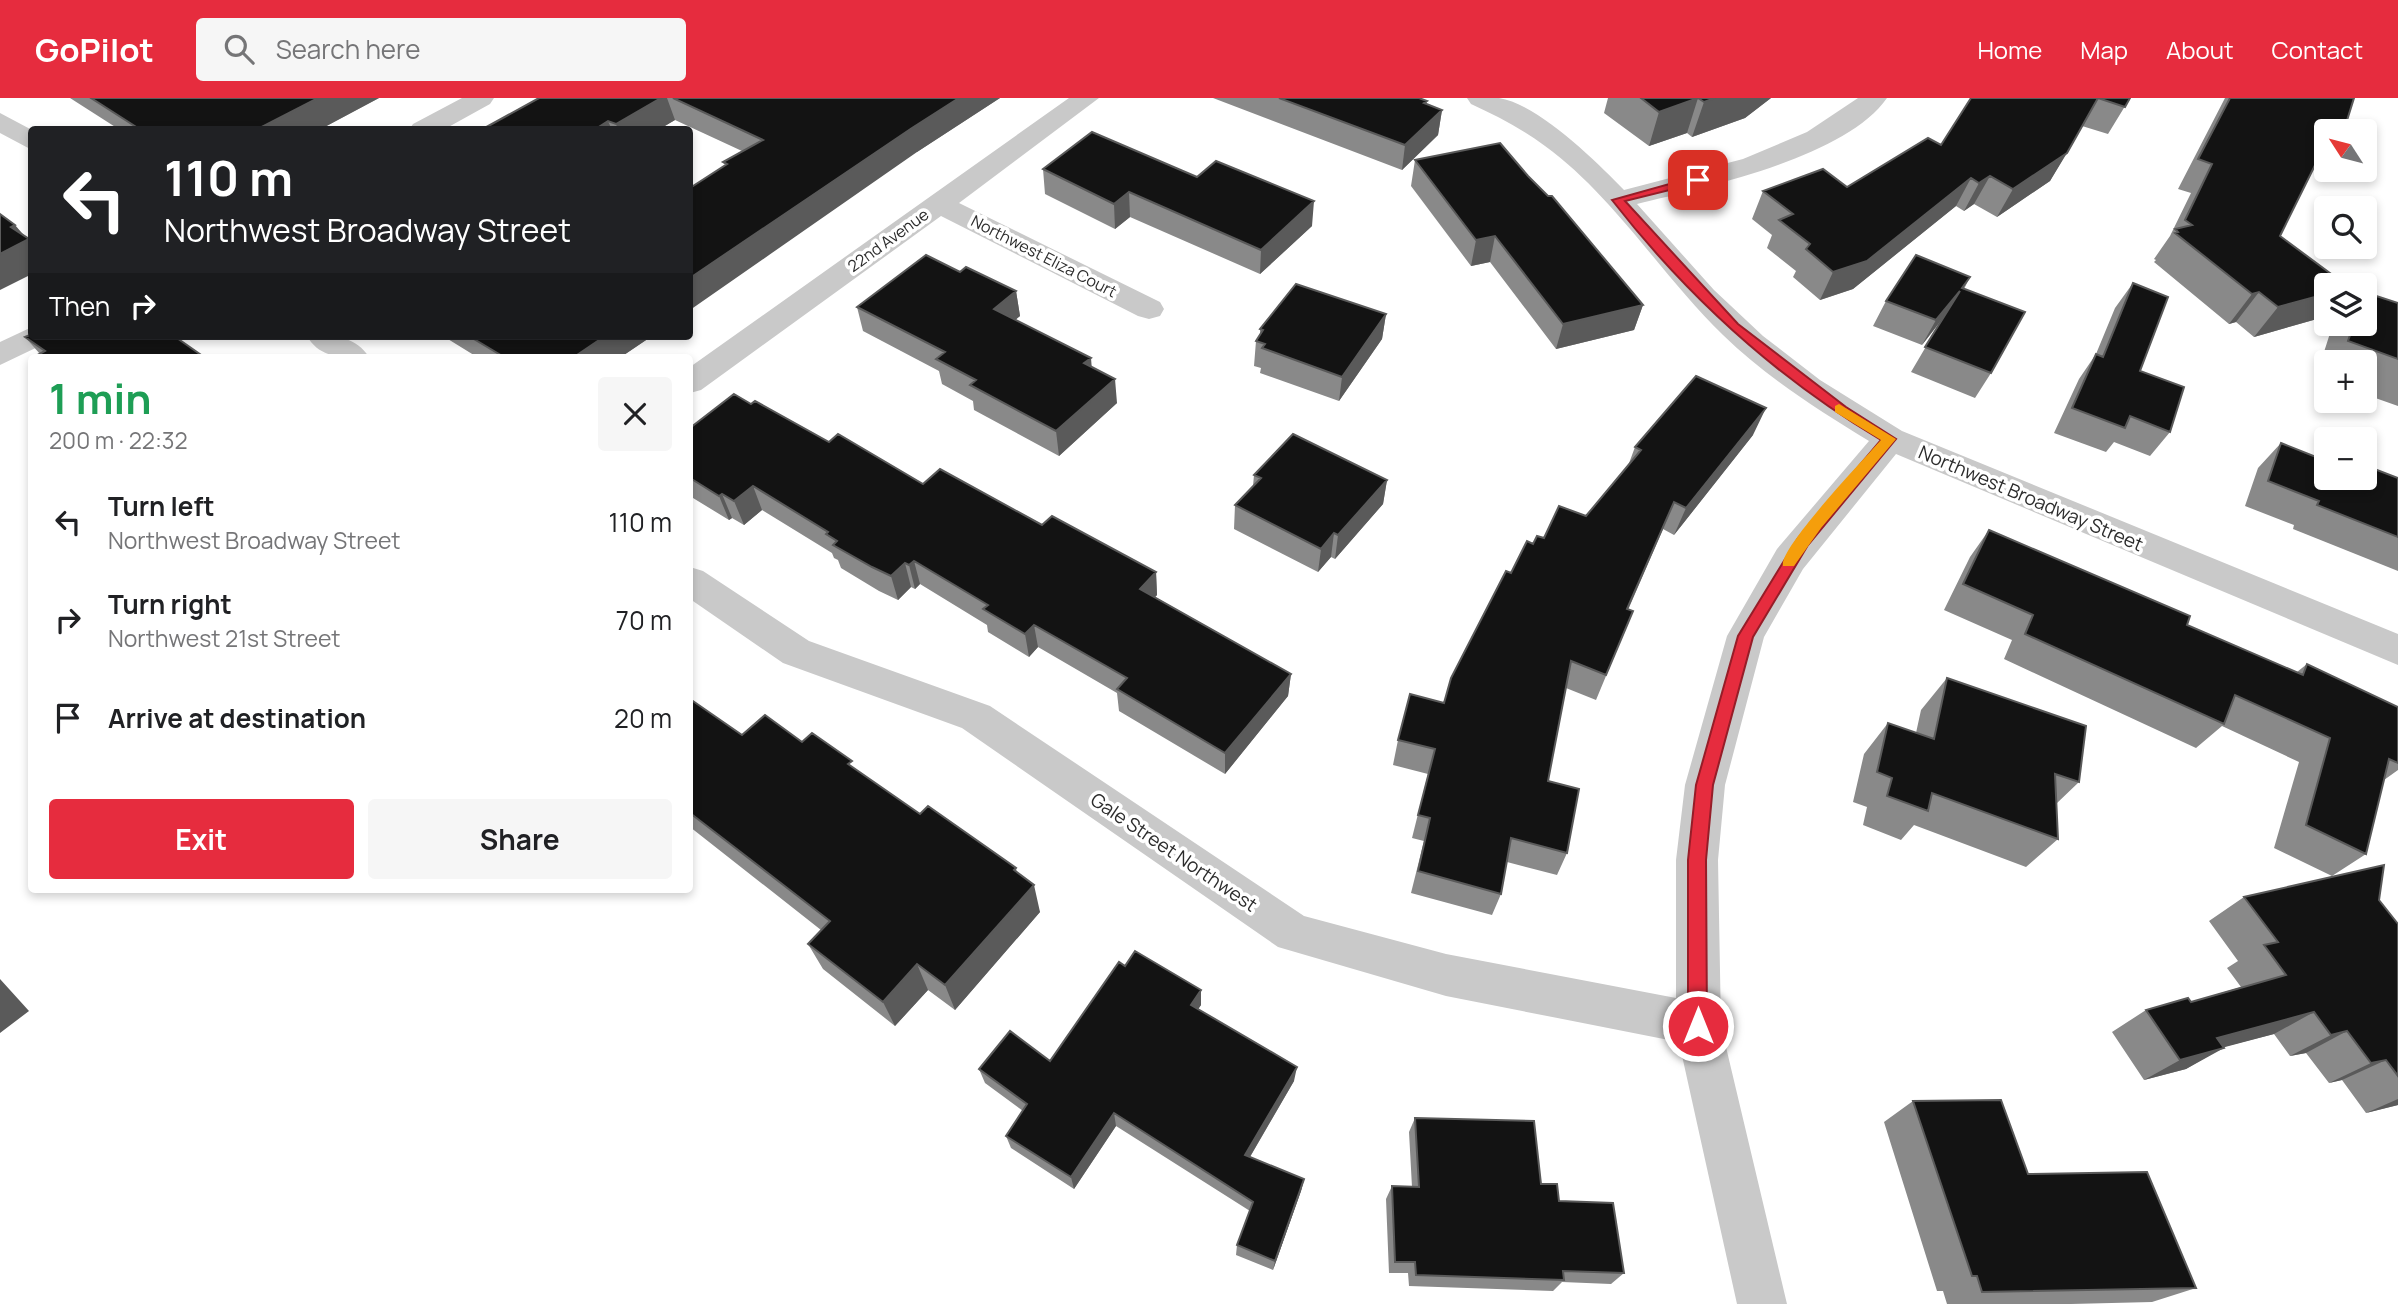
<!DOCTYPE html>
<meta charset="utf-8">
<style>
body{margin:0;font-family:Manrope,sans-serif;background:#f6f6f6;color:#202124;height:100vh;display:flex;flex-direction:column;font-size:26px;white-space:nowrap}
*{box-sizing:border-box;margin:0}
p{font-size:23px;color:#757577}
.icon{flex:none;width:38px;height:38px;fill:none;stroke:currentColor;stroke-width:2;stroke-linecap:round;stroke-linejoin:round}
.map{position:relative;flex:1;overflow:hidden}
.drawer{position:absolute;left:28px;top:256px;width:665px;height:539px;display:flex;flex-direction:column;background:#fff;border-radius:7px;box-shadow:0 4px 10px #0003}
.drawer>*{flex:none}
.top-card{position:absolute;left:28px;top:28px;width:665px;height:214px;border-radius:7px;box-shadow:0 4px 10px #0003;background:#202124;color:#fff;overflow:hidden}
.needle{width:46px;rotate:306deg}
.fabs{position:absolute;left:2314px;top:21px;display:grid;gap:14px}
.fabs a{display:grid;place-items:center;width:63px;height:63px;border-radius:7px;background:#fff;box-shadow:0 4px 10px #0003;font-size:35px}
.pin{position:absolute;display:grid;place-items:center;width:60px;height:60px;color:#fff;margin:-30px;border-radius:14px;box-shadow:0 4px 10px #0006}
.me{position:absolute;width:77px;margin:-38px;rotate:0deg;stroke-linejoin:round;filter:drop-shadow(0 0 5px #0008)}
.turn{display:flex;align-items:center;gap:24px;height:147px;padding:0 21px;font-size:32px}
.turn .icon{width:91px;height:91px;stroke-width:2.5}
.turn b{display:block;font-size:49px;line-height:60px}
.then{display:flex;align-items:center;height:66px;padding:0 21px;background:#0003;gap:14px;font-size:26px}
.round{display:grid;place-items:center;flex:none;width:74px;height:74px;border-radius:7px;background:#f6f6f6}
.headline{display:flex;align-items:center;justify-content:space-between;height:119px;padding:0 21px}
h1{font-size:42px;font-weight:700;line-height:52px;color:#1e9e55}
.button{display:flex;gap:14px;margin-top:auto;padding:14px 21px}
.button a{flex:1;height:80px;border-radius:7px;background:#e62c3e;color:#fff;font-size:28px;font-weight:700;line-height:80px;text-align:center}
.button a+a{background:#f6f6f6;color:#202124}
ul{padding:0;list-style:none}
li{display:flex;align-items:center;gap:21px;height:98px;padding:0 21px}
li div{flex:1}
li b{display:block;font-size:26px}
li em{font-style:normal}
header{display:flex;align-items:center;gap:42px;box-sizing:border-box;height:98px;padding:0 35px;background:#e62c3e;color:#fff}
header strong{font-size:33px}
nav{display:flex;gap:38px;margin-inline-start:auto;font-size:24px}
.search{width:490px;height:63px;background:#f6f6f6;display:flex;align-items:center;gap:18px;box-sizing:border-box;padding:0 24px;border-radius:7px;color:#757577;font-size:26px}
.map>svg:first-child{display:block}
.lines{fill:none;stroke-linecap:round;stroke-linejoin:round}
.minor{fill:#c9c9c9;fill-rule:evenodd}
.wall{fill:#898989}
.shaded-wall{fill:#5a5a5a}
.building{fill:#131313;stroke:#5a5a5a;stroke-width:2}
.route{fill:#e62c3e;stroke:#961d28;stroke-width:2}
.slow{fill:#f59e0b}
.labels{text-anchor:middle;stroke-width:7;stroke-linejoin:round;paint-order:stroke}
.far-street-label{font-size:16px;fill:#2c2c2c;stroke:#fff}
.street-label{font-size:19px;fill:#2c2c2c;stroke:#fff}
</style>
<header>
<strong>GoPilot</strong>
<div class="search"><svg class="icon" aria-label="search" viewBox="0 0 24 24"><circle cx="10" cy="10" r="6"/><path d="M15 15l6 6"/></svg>Search here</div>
<nav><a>Home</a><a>Map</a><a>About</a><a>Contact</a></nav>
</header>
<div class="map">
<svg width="2398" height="1206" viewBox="0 0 2398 1206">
<rect width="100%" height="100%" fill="#fff"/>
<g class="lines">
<path class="minor" d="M 462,0 L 494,0 L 490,6 L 443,32 L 409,32 L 413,26 Z
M 1069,0 L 1099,0 L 959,105 L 1160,204 L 1164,211 L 1160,218 L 1149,221 L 1138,218 L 941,118 L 701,292 L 690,295 L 690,269 Z
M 1467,0 C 1477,0 1489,0 1499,0 C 1538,6 1597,64 1624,92 L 1743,61 L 1807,34 L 1858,0 L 1887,0 C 1845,60 1705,89 1637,106 L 1714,192 L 1763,238 L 1820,282 L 1902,333 L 2398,536 L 2398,567 L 1896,356 L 1803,471 L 1764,539 L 1725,687 L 1718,762 L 1721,928 L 1787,1206 L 1737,1206 L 1679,944 L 1446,898 L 1278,849 L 962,630 L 783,565 L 690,501 L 690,469 L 703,473 L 809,543 L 990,608 L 1304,818 L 1446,856 L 1676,900 L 1676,762 L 1685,687 L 1727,538 L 1777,451 L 1869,343 C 1818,312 1766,279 1723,237 C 1661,177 1615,99 1545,48 C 1521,30 1497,18 1471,6 Z
M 0,15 L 32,32 L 32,52 L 0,35 Z
M 32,229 L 32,238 L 50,238 L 46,245 L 0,267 L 0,244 Z
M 307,238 C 331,238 354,236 369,259 C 344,259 321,262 307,238 Z"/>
</g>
<path class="wall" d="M 70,0 L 379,0 L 319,32 L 120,32 Z
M 539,0 L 1000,0 L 917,54 L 725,68 L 723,64 L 742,53 L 675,22 L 658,32 L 481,32 Z
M 1213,0 L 1419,0 L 1427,3 L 1427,6 L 1442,12 L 1438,37 L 1402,72 Z
M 1608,0 L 1771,0 L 1745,20 L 1692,39 L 1687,35 L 1649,48 L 1604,15 Z
M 1971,0 L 2130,0 L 2108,36 L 2082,28 L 2050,83 L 1997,119 L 1974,106 L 1964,113 L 1956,108 L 1853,191 L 1820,202 L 1793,179 L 1796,173 L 1767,150 L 1772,137 L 1752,121 L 1763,93 L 1847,89 L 1941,47 Z
M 2225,0 L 2354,0 L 2343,33 L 2326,33 L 2326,56 L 2321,61 L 2318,61 L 2280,138 L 2324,219 L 2254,239 L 2236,224 L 2229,226 L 2154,164 L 2156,162 L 2154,161 L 2170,138 L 2191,95 L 2178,91 Z
M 1415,62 L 1528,78 L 1643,207 L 1634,232 L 1556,251 L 1490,164 L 1471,168 L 1411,88 Z
M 1043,71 L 1312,128 L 1260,176 L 1130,119 L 1115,131 L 1045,96 Z
M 960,174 L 1016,193 L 1020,218 L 1015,222 L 1091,260 L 1091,269 L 1117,305 L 1059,358 L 974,312 L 973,303 L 942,286 L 939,273 L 863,233 L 857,209 Z
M 1970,179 L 1964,191 L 1991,275 L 1975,300 L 1911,274 L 1941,223 L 1922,247 L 1873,228 L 1886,203 Z
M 2133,185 L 2140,273 L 2170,334 L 2150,358 L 2114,344 L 2106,354 L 2054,335 L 2079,281 L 2096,256 L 2115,210 Z
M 2398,205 L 2398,308 L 2364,296 L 2364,264 L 2326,264 L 2326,282 L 2316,279 L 2332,229 L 2335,226 L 2364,226 Z
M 1386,216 L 1382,241 L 1339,303 L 1260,275 L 1261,270 L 1254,268 L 1256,243 L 1260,237 L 1260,231 Z
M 443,238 L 652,238 L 621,259 L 477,259 Z
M 25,239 L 204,259 L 40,256 Z
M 751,306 L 829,344 L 923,386 L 1042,427 L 1156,474 L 1157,497 L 1155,499 L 1291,576 L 1288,598 L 1225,676 L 1119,613 L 1117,595 L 1038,549 L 1029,559 L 988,534 L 987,527 L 920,486 L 915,491 L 911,489 L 898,502 L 879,493 L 841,470 L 838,462 L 834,460 L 832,455 L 762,412 L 744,427 L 732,420 L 729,422 L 693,400 L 690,393 L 690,330 Z
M 1753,337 L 1674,437 L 1663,431 L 1628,512 L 1633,513 L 1596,602 L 1566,590 L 1548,683 L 1567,755 L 1557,777 L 1507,764 L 1501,796 L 1492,817 L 1411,795 L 1424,743 L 1412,740 L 1428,676 L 1393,667 L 1398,642 L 1444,605 L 1511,475 L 1533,446 L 1586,418 L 1628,368 L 1635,349 Z
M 2281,345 L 2326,380 L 2398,380 L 2398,473 L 2293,431 L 2294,427 L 2245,408 L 2258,370 Z
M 1254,377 L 1387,382 L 1383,406 L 1335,461 L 1331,459 L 1318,474 L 1234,431 L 1235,407 L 1253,388 Z
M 1989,432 L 2187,527 L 2297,574 L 2307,566 L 2398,609 L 2398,672 L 2384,682 L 2366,756 L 2332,778 L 2274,750 L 2299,664 L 2222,628 L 2196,650 L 2004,561 L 2012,542 L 1944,512 L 1970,459 Z
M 1947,580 L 2079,684 L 2056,706 L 2058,741 L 2026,769 L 1914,727 L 1901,742 L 1863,727 L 1867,709 L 1853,704 L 1864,656 L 1888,625 L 1916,635 L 1921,612 Z
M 690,601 L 742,637 L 802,644 L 855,671 L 920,716 L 1016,770 L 1017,775 L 1040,814 L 955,912 L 928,892 L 895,928 L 823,871 L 808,846 L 821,832 L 690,729 Z
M 2244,799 L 2379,802 L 2398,826 L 2398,1007 L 2366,1015 L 2342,982 L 2329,985 L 2306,955 L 2290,958 L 2274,936 L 2223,949 L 2186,971 L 2144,982 L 2112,934 L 2146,912 L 2191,904 L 2241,889 L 2227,870 L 2238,863 L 2209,823 Z
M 1125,868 L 1201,907 L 1198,911 L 1294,983 L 1250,1059 L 1304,1081 L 1301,1093 L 1273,1172 L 1236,1157 L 1237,1147 L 1250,1113 L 1116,1028 L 1074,1091 L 1011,1050 L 1006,1038 L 1023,1013 L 985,985 L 979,971 L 1050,963 Z
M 1913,1003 L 2028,1076 L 2196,1190 L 2152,1204 L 2071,1206 L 1947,1206 L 1943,1193 L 1937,1193 L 1884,1024 Z
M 1415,1020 L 1541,1086 L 1559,1103 L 1624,1175 L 1611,1186 L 1562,1184 L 1553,1193 L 1409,1188 L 1408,1175 L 1389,1175 L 1386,1101 L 1392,1088 L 1412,1089 L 1409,1034 Z"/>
<path class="shaded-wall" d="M 318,0 L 379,0 L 319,32 L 256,32 Z
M 661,0 L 667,0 L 675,22 L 658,32 L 618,32 L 616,26 Z
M 959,0 L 1000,0 L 917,54 L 690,212 L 690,180 L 912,30 Z
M 1698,0 L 1687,35 L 1649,48 L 1659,14 Z
M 1715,0 L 1771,0 L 1745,20 L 1692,39 L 1704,4 Z
M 1442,12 L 1438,37 L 1402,72 L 1405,47 Z
M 608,23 L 612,32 L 594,32 Z
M 2067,55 L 2050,83 L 1997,119 L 2013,91 Z
M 1990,78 L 1974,106 L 1964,113 L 1979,85 Z
M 1971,80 L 1956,108 L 1853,191 L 1820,202 L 1833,174 Z
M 1129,94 L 1130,119 L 1115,131 L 1114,106 Z
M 1314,103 L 1312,128 L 1260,176 L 1261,152 Z
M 15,127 L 28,142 L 29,141 L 32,144 L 32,176 L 0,192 L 0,156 L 11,129 Z
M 1495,138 L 1490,164 L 1471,168 L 1476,142 Z
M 1016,193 L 1020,218 L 998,236 L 994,211 Z
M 1960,193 L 1945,217 L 1922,247 L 1936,222 Z
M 2259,194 L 2236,224 L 2229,226 L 2252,196 Z
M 2326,196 L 2326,217 L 2324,219 L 2254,239 L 2278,209 Z
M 1643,207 L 1634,232 L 1556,251 L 1563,226 Z
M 1386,216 L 1382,241 L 1339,303 L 1342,279 Z
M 605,238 L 652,238 L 621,259 L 574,259 Z
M 1091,260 L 1093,285 L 1084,265 Z
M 1115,281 L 1117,305 L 1059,358 L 1056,333 Z
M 1766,310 L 1753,337 L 1674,437 L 1686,410 Z
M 1387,382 L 1383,406 L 1335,461 L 1338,437 Z
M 753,388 L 762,412 L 744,427 L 734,403 Z
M 722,396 L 732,420 L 729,422 L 719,398 Z
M 1334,435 L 1331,459 L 1318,474 L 1321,451 Z
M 914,463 L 920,486 L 915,491 L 909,467 Z
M 905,465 L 911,489 L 898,502 L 891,478 Z
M 1156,474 L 1157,497 L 1141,514 L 1140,491 Z
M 1034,527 L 1038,549 L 1029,559 L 1025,536 Z
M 1291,576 L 1288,598 L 1225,676 L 1225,655 Z
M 1034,787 L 1040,814 L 955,912 L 945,887 Z
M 917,866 L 928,892 L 895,928 L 883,904 Z
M 0,881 L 29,913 L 0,935 Z
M 1201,892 L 1201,907 L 1191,922 L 1191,907 Z
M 2314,914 L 2274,936 L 2180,961 L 2217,940 Z
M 2347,933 L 2306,955 L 2290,958 L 2331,937 Z
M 2224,950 L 2186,971 L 2144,982 L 2180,962 Z
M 2386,962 L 2342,982 L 2329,985 L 2371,965 Z
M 1297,969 L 1294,983 L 1244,1069 L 1245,1057 Z
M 2398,1001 L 2398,1007 L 2366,1015 Z
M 1114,1015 L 1116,1028 L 1074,1091 L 1071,1079 Z
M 1304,1081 L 1301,1093 L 1273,1172 L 1275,1163 Z"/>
<path class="building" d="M 91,0 L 318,0 L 256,32 L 141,32 Z
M 539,0 L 661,0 L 616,26 L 608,23 L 594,32 L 481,32 Z
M 673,0 L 959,0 L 912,30 L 690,180 L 690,90 L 727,66 L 723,64 L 763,42 Z
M 1279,0 L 1419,0 L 1427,3 L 1424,5 L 1442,12 L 1405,47 Z
M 1641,0 L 1715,0 L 1704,4 L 1698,0 L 1659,14 Z
M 1971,0 L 2130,0 L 2125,9 L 2098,0 L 2067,55 L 2013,91 L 1990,78 L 1979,85 L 1971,80 L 1867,163 L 1833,174 L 1806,151 L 1810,146 L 1779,122 L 1793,116 L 1763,93 L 1823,71 L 1847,89 L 1928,40 L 1941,47 Z
M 2230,0 L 2354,0 L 2344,32 L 2334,29 L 2332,33 L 2326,33 L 2326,45 L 2280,138 L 2346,187 L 2326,187 L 2326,196 L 2278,209 L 2259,194 L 2252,196 L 2175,135 L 2178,134 L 2175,131 L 2192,127 L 2185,122 L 2212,66 L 2198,61 Z
M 1092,34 L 1197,79 L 1216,63 L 1314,103 L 1261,152 L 1129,94 L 1114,106 L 1043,71 Z
M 1500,45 L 1528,78 L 1548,98 L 1552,98 L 1643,207 L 1563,226 L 1495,138 L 1476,142 L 1415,62 Z
M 0,116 L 15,127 L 11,129 L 29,141 L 0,156 Z
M 926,157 L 960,174 L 966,169 L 1016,193 L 994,211 L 1091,260 L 1084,265 L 1115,281 L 1056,333 L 970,287 L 976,282 L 936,261 L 945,254 L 857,209 Z
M 1916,157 L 1970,179 L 1962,190 L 2025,214 L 1991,275 L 1925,249 L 1960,193 L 1936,222 L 1886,203 Z
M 2133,185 L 2168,199 L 2140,273 L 2184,289 L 2170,334 L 2130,318 L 2125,330 L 2072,310 L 2096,256 L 2103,259 Z
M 1296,186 L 1386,216 L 1342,279 L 1262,250 L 1265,246 L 1256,243 L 1263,232 L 1260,231 Z
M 2364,194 L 2398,205 L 2398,261 L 2348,243 L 2354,226 L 2364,226 Z
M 32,236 L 32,238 L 174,238 L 204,259 L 34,259 L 45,253 L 25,239 Z
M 469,238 L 605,238 L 574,259 L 516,259 L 514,258 L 513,259 L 504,259 Z
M 1696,278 L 1766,310 L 1686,410 L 1674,404 L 1627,511 L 1633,513 L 1606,577 L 1571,563 L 1548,683 L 1579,691 L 1567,755 L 1511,740 L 1501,796 L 1418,773 L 1430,720 L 1418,717 L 1435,651 L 1398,642 L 1410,596 L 1444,605 L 1451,580 L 1506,473 L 1511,475 L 1527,443 L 1533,446 L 1537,438 L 1544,440 L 1559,408 L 1586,418 L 1641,352 L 1635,349 Z
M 734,296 L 751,306 L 755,303 L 829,344 L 838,336 L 923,386 L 940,371 L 1042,427 L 1052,418 L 1156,474 L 1140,491 L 1291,576 L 1225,655 L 1117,591 L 1127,580 L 1034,527 L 1025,536 L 983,511 L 988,507 L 914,463 L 909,467 L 905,465 L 891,478 L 872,469 L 833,447 L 837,443 L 826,436 L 828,434 L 753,388 L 734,403 L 722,396 L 719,398 L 690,380 L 690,330 Z
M 1293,336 L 1387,382 L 1338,437 L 1334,435 L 1321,451 L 1235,407 L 1261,380 L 1254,377 Z
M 2281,345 L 2326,363 L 2326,380 L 2364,380 L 2364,367 L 2398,380 L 2398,439 L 2317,407 L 2319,403 L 2268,383 Z
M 1989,432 L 2190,518 L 2187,527 L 2303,577 L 2307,566 L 2398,609 L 2398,665 L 2389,661 L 2366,756 L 2306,727 L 2330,640 L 2235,597 L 2224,626 L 2025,536 L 2033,517 L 1963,486 Z
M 1947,580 L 2086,628 L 2079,684 L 2055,676 L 2058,741 L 1932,695 L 1928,713 L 1887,698 L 1892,680 L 1877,674 L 1888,625 L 1934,641 Z
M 690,601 L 742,637 L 765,617 L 802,644 L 812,635 L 852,663 L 848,666 L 920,716 L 928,708 L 1016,770 L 1014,772 L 1034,787 L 945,887 L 917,866 L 883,904 L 808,846 L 830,823 L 690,715 Z
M 2384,767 L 2379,802 L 2398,826 L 2398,978 L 2386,962 L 2371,965 L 2347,933 L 2331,937 L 2314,914 L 2217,940 L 2224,950 L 2180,962 L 2146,912 L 2188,900 L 2191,904 L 2286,877 L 2264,847 L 2278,844 L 2244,799 Z
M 1135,853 L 1201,892 L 1191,907 L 1297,969 L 1245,1057 L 1304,1081 L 1275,1163 L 1237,1147 L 1253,1104 L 1114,1015 L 1071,1079 L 1006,1038 L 1027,1006 L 979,971 L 1010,933 L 1050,963 L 1119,864 L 1125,868 Z
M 2001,1002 L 2028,1076 L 2147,1074 L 2196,1190 L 1982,1194 L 1977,1178 L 1972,1178 L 1913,1003 Z
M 1415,1020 L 1534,1023 L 1541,1086 L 1557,1086 L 1559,1103 L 1613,1105 L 1624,1175 L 1563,1173 L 1564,1182 L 1416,1177 L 1415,1164 L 1395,1164 L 1392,1088 L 1419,1089 Z"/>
<path class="route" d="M 1698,78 L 1702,79 L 1702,84 L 1625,103 L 1738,226 L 1846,309 L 1896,341 L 1808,447 L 1753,539 L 1713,687 L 1706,762 L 1707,928 L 1704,934 L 1698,937 L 1691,934 L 1688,928 L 1688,762 L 1696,687 L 1738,538 L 1798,440 L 1881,342 C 1777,280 1686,197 1612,102 Z"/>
<path class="slow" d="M 1839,306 L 1896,341 L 1821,430 L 1794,468 L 1783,468 C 1778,451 1865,360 1881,342 L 1835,314 L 1835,308 Z"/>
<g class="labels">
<g class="far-street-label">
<text transform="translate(888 142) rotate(-36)" y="6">22nd Avenue</text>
<text transform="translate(1044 158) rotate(27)" y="6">Northwest Eliza Court</text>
</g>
<g class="street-label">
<text transform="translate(2031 400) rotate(23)" y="7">Northwest Broadway Street</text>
<text transform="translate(1174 754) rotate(34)" y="7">Gale Street Northwest</text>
</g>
</g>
</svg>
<div class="fabs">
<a><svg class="needle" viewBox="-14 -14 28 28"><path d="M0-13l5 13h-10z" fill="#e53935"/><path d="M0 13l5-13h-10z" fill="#757577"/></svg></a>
<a><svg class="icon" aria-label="search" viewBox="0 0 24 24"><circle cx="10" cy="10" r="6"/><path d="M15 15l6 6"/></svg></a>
<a><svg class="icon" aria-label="layers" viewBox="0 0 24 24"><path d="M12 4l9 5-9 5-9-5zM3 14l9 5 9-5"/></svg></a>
<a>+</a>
<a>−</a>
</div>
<div class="pin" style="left:1698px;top:82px;background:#d93025"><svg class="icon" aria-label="arrive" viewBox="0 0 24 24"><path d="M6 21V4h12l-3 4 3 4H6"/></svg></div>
<svg class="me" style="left:1698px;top:928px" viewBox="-20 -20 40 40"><circle r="17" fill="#e62c3e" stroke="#fff" stroke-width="3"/><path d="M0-11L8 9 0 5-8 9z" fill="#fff"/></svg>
<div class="top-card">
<div class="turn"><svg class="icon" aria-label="left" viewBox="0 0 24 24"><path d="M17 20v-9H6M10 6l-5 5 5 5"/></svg><div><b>110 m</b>Northwest Broadway Street</div></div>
<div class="then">Then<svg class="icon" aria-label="right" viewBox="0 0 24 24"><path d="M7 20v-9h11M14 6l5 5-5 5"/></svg></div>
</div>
<section class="drawer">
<div class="headline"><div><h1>1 min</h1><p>200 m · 22:32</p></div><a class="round"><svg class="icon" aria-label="close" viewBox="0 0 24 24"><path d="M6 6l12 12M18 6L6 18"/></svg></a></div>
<ul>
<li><svg class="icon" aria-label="left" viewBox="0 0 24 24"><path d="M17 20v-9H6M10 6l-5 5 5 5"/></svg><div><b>Turn left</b><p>Northwest Broadway Street</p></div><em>110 m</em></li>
<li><svg class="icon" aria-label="right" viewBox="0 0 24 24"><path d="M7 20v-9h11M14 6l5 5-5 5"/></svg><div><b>Turn right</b><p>Northwest 21st Street</p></div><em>70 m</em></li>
<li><svg class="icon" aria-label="arrive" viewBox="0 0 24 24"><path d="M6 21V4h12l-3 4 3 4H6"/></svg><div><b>Arrive at destination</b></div><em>20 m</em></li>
</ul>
<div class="button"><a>Exit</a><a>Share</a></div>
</section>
</div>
